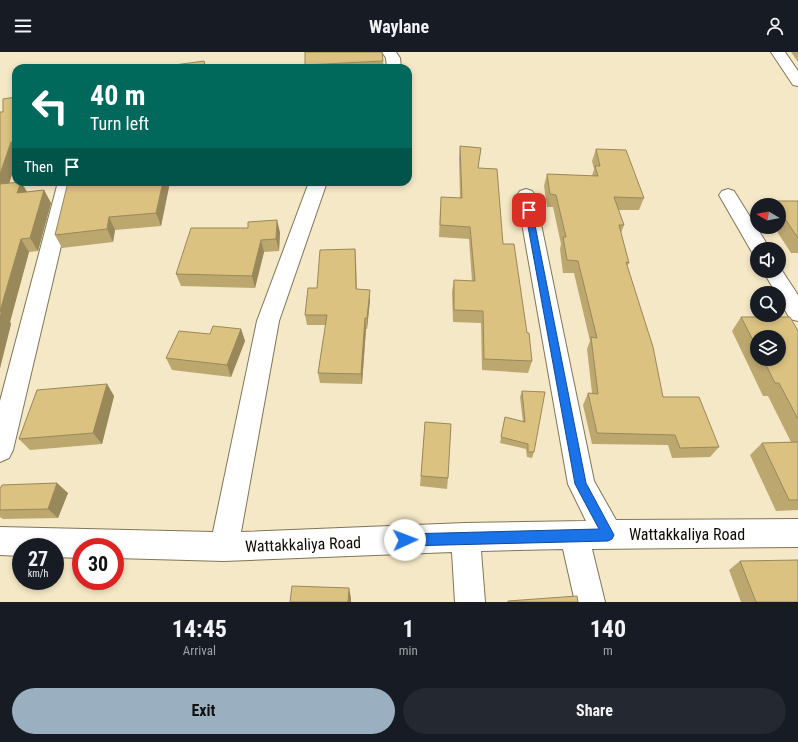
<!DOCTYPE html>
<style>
body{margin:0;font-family:"Roboto Condensed",sans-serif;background:#242831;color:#f1f3f6;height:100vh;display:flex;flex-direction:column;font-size:15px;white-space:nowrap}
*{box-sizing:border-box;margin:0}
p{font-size:13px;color:#9ea1a6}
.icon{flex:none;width:22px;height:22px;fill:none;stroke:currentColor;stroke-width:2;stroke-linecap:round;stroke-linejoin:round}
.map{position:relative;height:550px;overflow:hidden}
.side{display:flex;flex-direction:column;background:#171b24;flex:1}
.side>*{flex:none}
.banner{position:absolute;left:12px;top:12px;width:400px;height:122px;border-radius:12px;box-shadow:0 2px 6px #0003;background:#00695c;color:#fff;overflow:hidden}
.needle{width:26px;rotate:280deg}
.controls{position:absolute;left:750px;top:146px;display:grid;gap:8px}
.controls a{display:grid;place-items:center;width:36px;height:36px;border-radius:50%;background:#171b24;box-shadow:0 2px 6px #0003;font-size:20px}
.speed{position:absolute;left:12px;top:486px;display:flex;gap:8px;font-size:20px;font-weight:700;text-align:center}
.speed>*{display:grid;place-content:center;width:52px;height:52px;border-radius:50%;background:#171b24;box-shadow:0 2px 6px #0003;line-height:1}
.speed small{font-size:10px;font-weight:400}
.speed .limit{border:6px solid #d22;background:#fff;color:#111}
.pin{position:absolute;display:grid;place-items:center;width:34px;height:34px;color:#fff;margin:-17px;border-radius:8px;box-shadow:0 2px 6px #0006}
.me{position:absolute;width:44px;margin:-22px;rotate:88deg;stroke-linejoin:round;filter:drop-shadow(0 0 3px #0008)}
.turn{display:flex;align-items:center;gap:14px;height:84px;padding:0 12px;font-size:18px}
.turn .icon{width:52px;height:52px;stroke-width:2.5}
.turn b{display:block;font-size:28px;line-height:34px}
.then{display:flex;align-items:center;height:38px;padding:0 12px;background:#0003;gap:8px;font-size:15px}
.eta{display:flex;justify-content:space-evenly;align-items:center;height:68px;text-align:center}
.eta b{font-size:24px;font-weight:700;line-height:28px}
.primary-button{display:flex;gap:8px;margin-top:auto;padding:8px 12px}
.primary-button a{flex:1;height:46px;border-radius:24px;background:#9ab0c0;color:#111;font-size:16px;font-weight:700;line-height:46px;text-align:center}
.primary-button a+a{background:#242831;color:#f1f3f6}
header{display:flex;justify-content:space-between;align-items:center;height:52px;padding:0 12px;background:#171b24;font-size:18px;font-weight:700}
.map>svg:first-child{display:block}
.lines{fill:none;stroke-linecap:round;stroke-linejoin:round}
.minor-casing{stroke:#817556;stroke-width:2}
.minor{fill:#fff;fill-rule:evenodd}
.wall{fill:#bca76f;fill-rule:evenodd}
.shaded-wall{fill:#99885a}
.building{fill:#dbc281;stroke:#99885a}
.route{fill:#1a73e8;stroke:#114b97}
.labels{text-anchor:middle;stroke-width:3;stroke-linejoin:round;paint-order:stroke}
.near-street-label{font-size:16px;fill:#0f0b02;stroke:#fff}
</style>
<header><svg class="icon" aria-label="menu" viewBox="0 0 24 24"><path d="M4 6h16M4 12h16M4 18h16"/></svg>Waylane<svg class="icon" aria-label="person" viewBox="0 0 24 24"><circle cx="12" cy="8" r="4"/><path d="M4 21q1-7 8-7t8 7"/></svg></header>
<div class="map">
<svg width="798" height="550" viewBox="0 0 798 550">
<rect width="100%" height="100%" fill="#f5e8c6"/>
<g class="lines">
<g class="minor-casing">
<path id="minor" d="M 382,0 L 396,0 L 400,6 L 401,16 L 387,16 L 386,6 Z
M 771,0 L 785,0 L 798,19 L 798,34 L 793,33 Z
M 58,130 L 76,130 L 13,398 L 9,406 L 0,410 L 0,349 Z
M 309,130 L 327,130 L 279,269 L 241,480 L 465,471 L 586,469 L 568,432 L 517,143 L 520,139 L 526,137 L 532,139 L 535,143 L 594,429 L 616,468 L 798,467 L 798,495 L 592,497 L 605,550 L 575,550 L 563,497 L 481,499 L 485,550 L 455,550 L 452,500 L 224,509 L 115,506 L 115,495 L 81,495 L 81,506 L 55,505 L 55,495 L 21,495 L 21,504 L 0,503 L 0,475 L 213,480 L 257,269 Z
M 728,137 L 734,139 L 770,197 L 757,197 L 757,203 L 753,202 L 719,143 L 722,139 Z
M 779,214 L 798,243 L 798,269 L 790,267 L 779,247 L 779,241 L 776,241 L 763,219 L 779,219 Z"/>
</g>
<use href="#minor" class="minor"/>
</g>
<path class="wall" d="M 791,0 L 798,0 L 798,10 Z
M 383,9 L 384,16 L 305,16 L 305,13 Z
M 16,45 L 16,109 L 9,131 L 21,130 L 27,140 L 44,138 L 51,151 L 38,199 L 29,200 L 10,270 L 11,272 L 0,316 L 3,60 Z
M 460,94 L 481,96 L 478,116 L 503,192 L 527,281 L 532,309 L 528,321 L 482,318 L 481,271 L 453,270 L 452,240 L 454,228 L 472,229 L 469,187 L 439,185 L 440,158 L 460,146 L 459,106 Z
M 596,97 L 644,146 L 639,158 L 618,158 L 624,173 L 621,181 L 629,211 L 627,214 L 663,345 L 719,395 L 710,405 L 672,406 L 668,393 L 592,392 L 583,353 L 588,341 L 592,341 L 587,297 L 590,289 L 574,221 L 563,221 L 560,197 L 561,192 L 553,155 L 547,155 L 544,134 L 547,122 L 592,124 L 594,117 L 592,109 Z
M 170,130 L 161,174 L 115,178 L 113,190 L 62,196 L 55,183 Z
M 773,149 L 798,149 L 798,201 L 791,201 L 774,175 L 779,175 L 779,153 L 771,153 Z
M 280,180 L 279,199 L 264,200 L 255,236 L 181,234 L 176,222 Z
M 355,197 L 356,237 L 370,248 L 367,277 L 366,277 L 362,332 L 320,331 L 318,321 L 326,273 L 307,273 L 305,263 L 317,236 Z
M 741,265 L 798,279 L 798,458 L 776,459 L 750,403 L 762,391 L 791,390 L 768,344 L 763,344 L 732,279 ZM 757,285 L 779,307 L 757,307 Z
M 241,277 L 245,289 L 231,325 L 172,318 L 166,306 L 210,282 Z
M 107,332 L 114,344 L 102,392 L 30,398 L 19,387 Z
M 522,339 L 534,400 L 532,406 L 527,405 L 526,397 L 500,391 L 505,365 L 523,370 L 520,345 Z
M 425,370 L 448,426 L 447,437 L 420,434 Z
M 0,437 L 68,441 L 58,466 L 3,467 L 0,465 Z
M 740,509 L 798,550 L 741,550 L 729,518 Z"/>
<path class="shaded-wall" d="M 11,90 L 16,99 L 16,109 L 5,146 L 0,138 L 0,122 Z
M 21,130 L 29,143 L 17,141 Z
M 163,130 L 170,130 L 161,174 L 156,161 Z
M 44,138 L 51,151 L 38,199 L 30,186 Z
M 109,165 L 115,178 L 113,190 L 107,177 Z
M 277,168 L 280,180 L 279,199 L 276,187 Z
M 21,187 L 29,200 L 10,270 L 11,272 L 0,316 L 0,260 Z
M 261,188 L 264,200 L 255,236 L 252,224 Z
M 355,197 L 356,207 L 357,248 L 356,237 Z
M 370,238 L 370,248 L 367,277 L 367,266 Z
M 365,266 L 366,277 L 362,332 L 361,322 Z
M 241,277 L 245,289 L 231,325 L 227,313 Z
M 107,332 L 114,344 L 102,392 L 93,381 Z
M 57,431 L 68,441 L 58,466 L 48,457 Z
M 349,536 L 351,546 L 351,550 L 348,550 Z"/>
<path class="building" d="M 305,0 L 382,0 L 383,9 L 305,13 Z
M 204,9 L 206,16 L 152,16 Z
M 16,45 L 16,89 L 11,90 L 0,122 L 0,60 L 3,60 L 3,47 Z
M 460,94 L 481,96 L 478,116 L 497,117 L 503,192 L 514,192 L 527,281 L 529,281 L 532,309 L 484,307 L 483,259 L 454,258 L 454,228 L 475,229 L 470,175 L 440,173 L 441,145 L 462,146 Z
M 596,97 L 626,98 L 644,146 L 614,145 L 624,173 L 619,173 L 629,211 L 626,210 L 653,295 L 663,345 L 699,345 L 719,395 L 680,396 L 675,383 L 597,381 L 588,341 L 598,342 L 591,285 L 597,286 L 578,209 L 567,208 L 563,185 L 566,185 L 556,143 L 550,142 L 547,122 L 598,124 L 595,114 L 600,114 Z
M 21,130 L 17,141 L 44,138 L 30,186 L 21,187 L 0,259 L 0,132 Z
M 68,130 L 163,130 L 156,161 L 109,165 L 107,177 L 55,183 Z
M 773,149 L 798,149 L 798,186 L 779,158 L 779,153 L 776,153 Z
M 277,168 L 276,187 L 261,188 L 252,224 L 176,222 L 191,176 L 248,176 L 248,170 Z
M 355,197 L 356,237 L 370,238 L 367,266 L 365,266 L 361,322 L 318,321 L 327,263 L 305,263 L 308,236 L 317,236 L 320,198 Z
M 2,259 L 0,266 L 0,260 Z
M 741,265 L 790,265 L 798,279 L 798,367 L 779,331 L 775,331 L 763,307 L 779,307 L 779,285 L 757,285 L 757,296 Z
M 213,274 L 241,277 L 227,313 L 166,306 L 179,279 L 210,282 Z
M 107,332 L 93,381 L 19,387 L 37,338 Z
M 522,339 L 545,340 L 534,400 L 528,400 L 528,392 L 501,385 L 505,365 L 525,370 Z
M 425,370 L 451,372 L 448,426 L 421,424 Z
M 798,390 L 798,448 L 789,448 L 762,391 Z
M 57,431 L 48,457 L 0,458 L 0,437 L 2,433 Z
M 798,508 L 798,550 L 756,550 L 740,509 Z
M 292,534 L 349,536 L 348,550 L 290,550 Z
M 577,544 L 578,550 L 508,550 L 508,549 Z"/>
<path class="route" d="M 529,155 L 532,158 L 586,431 L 614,483 L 612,487 L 608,489 L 405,494 L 400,492 L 399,488 L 400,484 L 405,482 L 599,477 L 575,432 L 525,158 Z"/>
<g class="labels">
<g class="near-street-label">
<text x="687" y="488">Wattakkaliya Road</text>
<text transform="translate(303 492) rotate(-2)" y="6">Wattakkaliya Road</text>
</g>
</g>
</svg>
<div class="controls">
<a><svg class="needle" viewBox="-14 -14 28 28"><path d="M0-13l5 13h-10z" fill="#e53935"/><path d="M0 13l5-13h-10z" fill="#9ea1a6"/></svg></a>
<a><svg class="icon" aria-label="sound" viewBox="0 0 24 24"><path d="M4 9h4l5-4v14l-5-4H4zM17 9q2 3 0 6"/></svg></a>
<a><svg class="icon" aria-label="search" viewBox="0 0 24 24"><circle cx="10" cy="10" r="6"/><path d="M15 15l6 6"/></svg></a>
<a><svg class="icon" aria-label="layers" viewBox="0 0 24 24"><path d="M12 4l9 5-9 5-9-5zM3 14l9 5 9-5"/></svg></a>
</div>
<div class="speed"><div>27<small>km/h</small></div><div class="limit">30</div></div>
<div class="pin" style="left:529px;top:158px;background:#d93025"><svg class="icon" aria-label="arrive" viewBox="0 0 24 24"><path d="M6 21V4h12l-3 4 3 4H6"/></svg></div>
<svg class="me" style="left:405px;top:488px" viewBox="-20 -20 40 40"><circle r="19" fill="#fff"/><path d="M0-13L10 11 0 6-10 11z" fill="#1a73e8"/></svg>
<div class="banner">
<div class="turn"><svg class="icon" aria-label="left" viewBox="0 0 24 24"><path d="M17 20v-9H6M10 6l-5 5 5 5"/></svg><div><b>40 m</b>Turn left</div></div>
<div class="then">Then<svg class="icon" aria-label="arrive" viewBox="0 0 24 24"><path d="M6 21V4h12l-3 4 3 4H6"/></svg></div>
</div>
</div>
<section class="side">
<div class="eta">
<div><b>14:45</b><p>Arrival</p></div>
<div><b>1</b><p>min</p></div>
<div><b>140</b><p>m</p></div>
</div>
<div class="primary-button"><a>Exit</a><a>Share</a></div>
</section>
